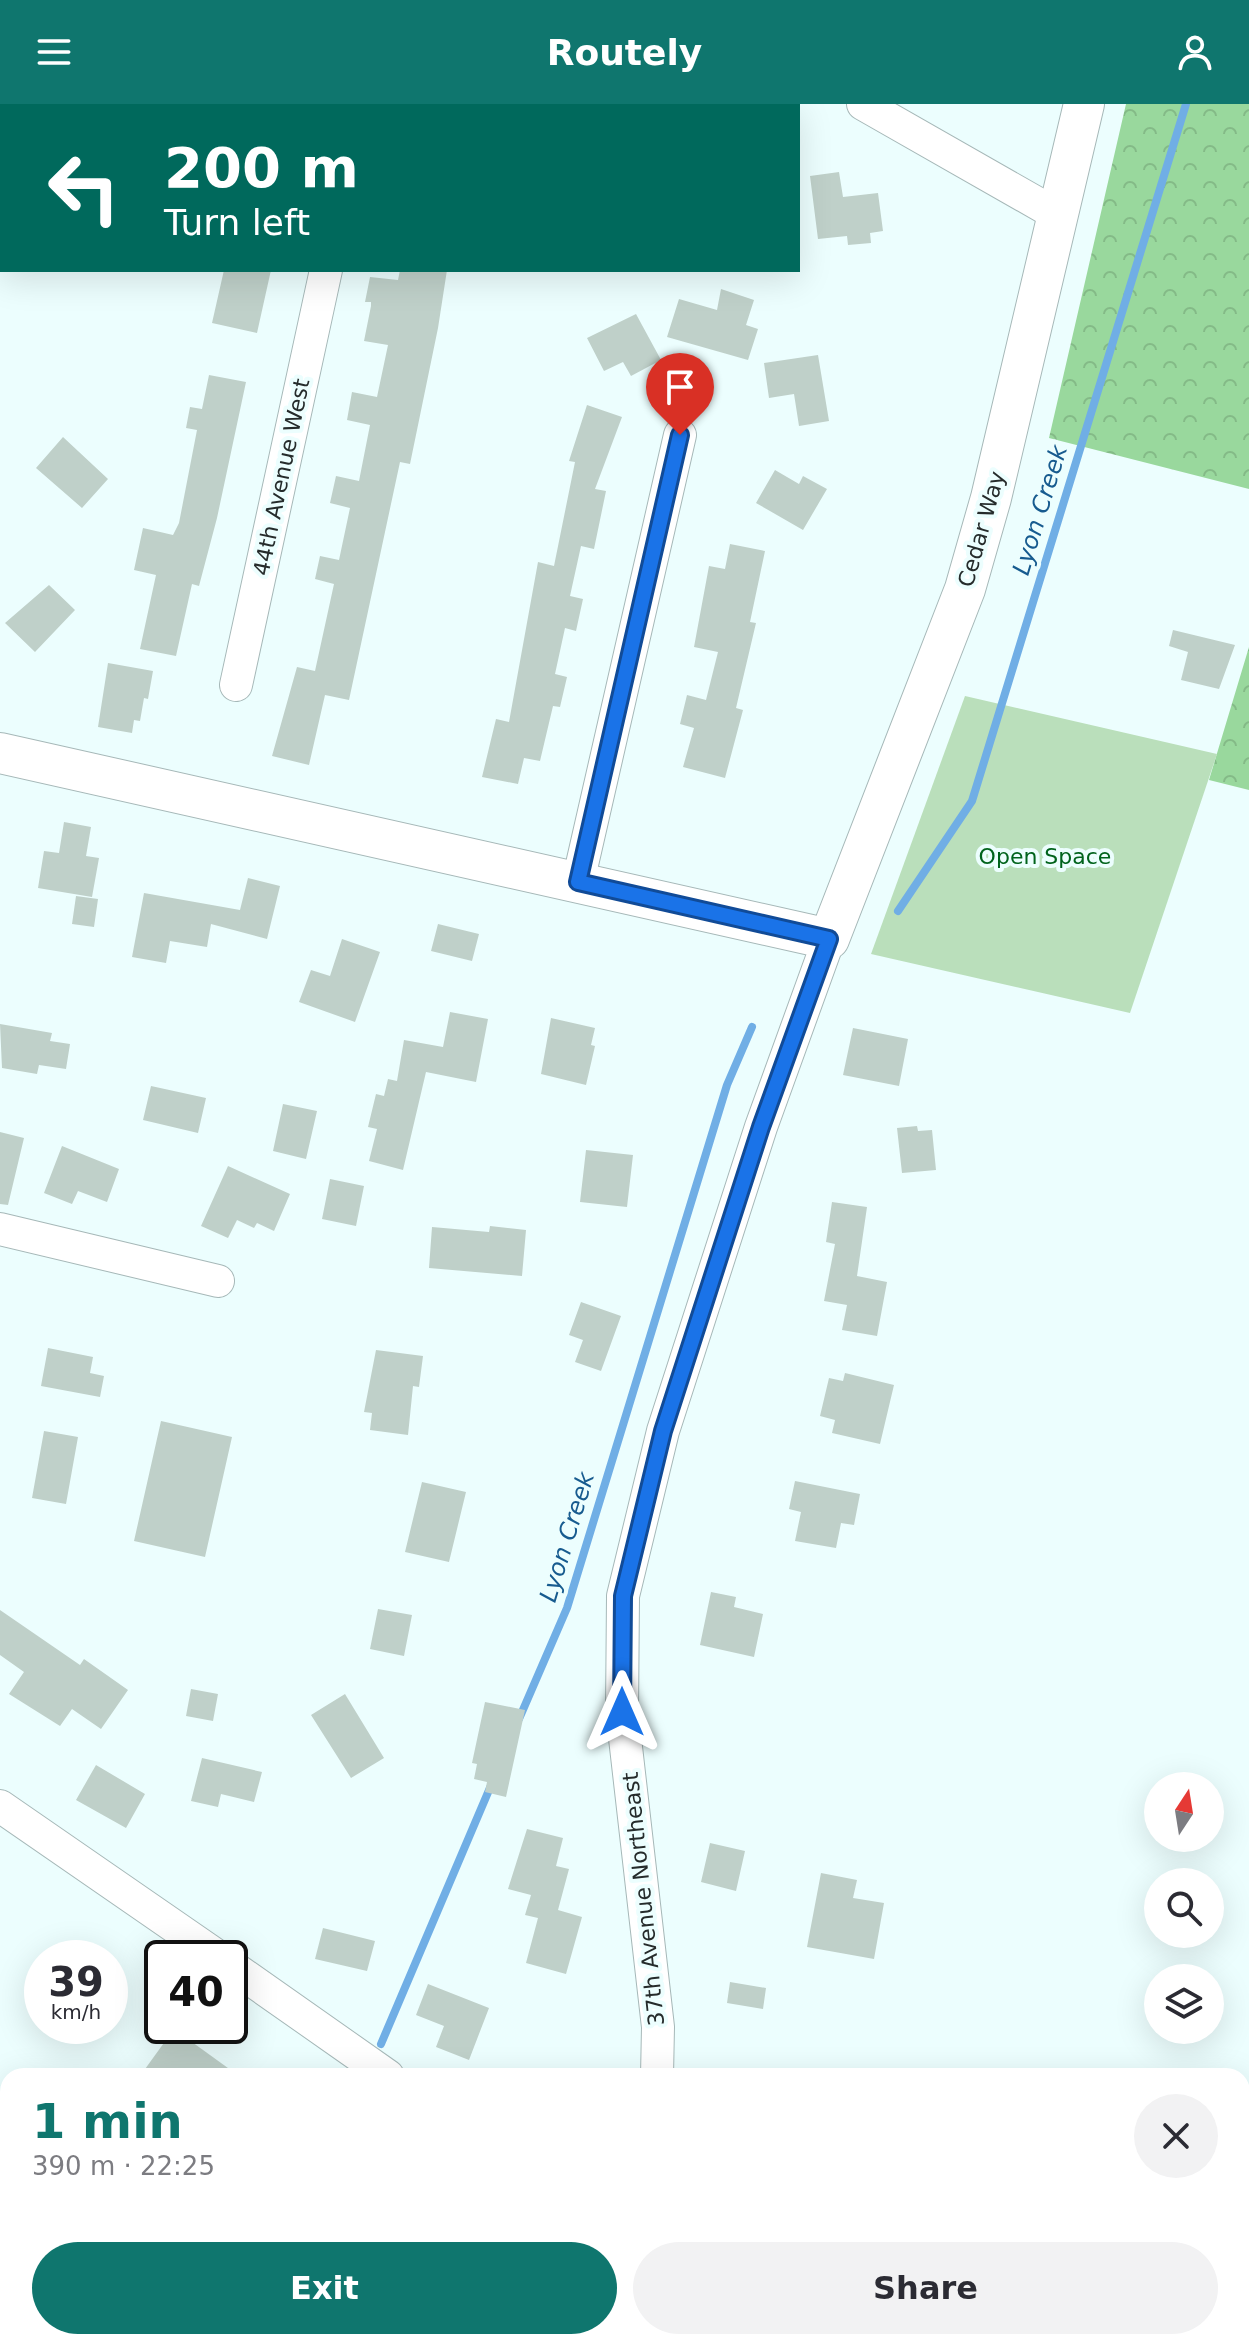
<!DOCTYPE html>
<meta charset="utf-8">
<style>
body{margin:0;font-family:"DejaVu Sans",sans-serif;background:#f2f2f3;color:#2b2b33;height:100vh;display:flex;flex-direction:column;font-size:30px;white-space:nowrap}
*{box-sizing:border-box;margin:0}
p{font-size:26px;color:#7c7c81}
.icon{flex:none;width:44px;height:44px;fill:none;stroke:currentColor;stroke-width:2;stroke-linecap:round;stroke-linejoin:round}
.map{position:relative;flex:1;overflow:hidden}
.drawer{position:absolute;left:0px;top:1964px;width:1250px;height:282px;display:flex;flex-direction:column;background:#fff;border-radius:24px 24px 0 0;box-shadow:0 8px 32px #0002}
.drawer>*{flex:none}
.hud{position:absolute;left:0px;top:0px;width:800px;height:168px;box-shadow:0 8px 32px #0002;background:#00695c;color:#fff;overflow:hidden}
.needle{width:52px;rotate:12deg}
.controls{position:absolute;left:1144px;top:1668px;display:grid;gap:16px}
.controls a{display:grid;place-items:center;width:80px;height:80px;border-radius:50%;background:#fff;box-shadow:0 8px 32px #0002;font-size:40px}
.speed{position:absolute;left:24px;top:1836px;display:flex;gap:16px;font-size:40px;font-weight:700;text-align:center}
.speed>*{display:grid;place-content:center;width:104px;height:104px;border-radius:50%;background:#fff;box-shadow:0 8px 32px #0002;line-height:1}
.speed small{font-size:20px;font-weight:400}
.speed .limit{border:4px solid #111;border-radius:12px;background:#fff;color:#111}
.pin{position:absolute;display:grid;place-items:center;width:68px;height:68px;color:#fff;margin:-82px -34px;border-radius:50% 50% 50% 0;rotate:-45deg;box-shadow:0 0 8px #0007}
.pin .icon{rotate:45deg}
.me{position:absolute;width:88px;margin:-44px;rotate:0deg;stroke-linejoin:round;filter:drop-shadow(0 0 6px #0008)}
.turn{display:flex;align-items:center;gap:28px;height:168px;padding:0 32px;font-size:36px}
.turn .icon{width:104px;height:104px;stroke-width:2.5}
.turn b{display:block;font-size:56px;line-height:68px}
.round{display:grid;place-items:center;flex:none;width:84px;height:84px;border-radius:42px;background:#f2f2f3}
.summary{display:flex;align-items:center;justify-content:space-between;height:136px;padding:0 32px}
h1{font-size:48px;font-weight:700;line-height:60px;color:#0f766e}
.cta{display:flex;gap:16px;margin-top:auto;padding:16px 32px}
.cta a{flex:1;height:92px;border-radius:48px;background:#0f766e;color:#fff;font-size:32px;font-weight:700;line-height:92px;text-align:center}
.cta a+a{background:#f2f2f3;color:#2b2b33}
header{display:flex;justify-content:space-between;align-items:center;height:104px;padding:0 32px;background:#0f766e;color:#fff;font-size:36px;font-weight:700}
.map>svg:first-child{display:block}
.forest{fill:url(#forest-crowns)}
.park{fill:#badfbb}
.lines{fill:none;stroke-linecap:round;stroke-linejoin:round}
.stream{stroke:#70aee5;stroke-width:8}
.building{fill:#bfd0c9}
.minor-casing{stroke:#a6b8b8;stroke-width:34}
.major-casing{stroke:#a6b8b8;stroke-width:42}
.minor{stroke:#fff;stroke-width:32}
.major{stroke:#fff;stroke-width:40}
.route-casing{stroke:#114b97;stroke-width:20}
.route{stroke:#1a73e8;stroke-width:14}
.labels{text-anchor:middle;stroke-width:8;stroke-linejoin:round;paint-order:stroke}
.street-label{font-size:22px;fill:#252b2b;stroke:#ecfefe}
.park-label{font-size:22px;fill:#00631c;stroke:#ecfefe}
.water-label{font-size:24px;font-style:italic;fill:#175b8f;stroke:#ecfefe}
</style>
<header><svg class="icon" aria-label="menu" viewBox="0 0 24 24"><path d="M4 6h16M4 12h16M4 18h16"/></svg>Routely<svg class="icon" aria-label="person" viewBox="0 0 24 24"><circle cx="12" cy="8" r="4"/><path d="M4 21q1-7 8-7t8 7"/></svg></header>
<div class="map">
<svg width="1249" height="2245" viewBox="0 0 1249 2245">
<defs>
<pattern id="forest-crowns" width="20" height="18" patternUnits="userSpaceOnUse" patternTransform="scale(2)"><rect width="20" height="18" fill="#99d89d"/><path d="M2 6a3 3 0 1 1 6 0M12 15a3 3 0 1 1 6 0" fill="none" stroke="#84ba87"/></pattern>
</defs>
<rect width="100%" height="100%" fill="#ecfefe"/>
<path class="forest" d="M 1126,0 L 1249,0 L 1249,385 L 1049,334 Z
M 1249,543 L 1249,686 L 1209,676 Z"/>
<path class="park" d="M 965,592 L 1217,650 L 1130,909 L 871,850 Z"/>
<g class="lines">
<path class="stream" d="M 898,807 L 972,697 L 1186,0
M 519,1615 L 567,1504 L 727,981 L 752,923
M 381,1940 L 492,1679
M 382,2238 L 390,2245"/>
</g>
<path class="building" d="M 839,68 L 843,93 L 878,89 L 883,127 L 870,129 L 871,139 L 848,141 L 847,132 L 818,135 L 810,72 Z
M 224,166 L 271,166 L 257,229 L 212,219 Z
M 400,166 L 447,166 L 438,224 L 410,360 L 400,358 L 349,596 L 325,591 L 309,661 L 272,652 L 297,563 L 315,567 L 334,480 L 315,475 L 320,452 L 339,456 L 350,404 L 330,399 L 336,372 L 359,377 L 370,321 L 347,316 L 352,288 L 377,293 L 388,241 L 364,237 L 371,202 L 371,198 L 365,198 L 370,173 L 398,176 Z
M 721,185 L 754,196 L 746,221 L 758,225 L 748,256 L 667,233 L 679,195 L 717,206 Z
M 636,210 L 661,256 L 631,272 L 623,258 L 604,267 L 587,234 Z
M 818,251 L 829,317 L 799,322 L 794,290 L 769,294 L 764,259 Z
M 209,271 L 246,278 L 217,414 L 199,482 L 192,480 L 176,552 L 140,545 L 156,471 L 134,466 L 143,424 L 173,431 L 179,419 L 197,326 L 186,324 L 190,303 L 202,305 Z
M 587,301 L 622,313 L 595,385 L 606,387 L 594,445 L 581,442 L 570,492 L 583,495 L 576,527 L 565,524 L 555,570 L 567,573 L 560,603 L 553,602 L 540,657 L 524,654 L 518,680 L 482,673 L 496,615 L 509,618 L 538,458 L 554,462 L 575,358 L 569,357 Z
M 63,333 L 108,375 L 82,404 L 36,364 Z
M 775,366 L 799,380 L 803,372 L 827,385 L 803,426 L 756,399 Z
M 730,440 L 765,447 L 750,518 L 756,519 L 736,604 L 743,606 L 725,674 L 683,663 L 694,624 L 680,620 L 687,591 L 706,596 L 718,548 L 694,543 L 709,462 L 725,465 Z
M 49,481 L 75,506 L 35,548 L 5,519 Z
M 1173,526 L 1235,541 L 1219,585 L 1181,576 L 1188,548 L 1169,542 Z
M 108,559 L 153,567 L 148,595 L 144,594 L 140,617 L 134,616 L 132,629 L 98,623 Z
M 64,718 L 91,723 L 86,752 L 99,754 L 92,793 L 38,784 L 44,747 L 59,749 Z
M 248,774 L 280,782 L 267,835 L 211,820 L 207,843 L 170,837 L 166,859 L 132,853 L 144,789 L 240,806 Z
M 76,792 L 98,795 L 94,823 L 72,820 Z
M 438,820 L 479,830 L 472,857 L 431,847 Z
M 342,835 L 380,848 L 355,918 L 299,898 L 311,866 L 330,872 Z
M 450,908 L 488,915 L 476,978 L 426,968 L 403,1066 L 369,1057 L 377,1025 L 368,1023 L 376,990 L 384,992 L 388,975 L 397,977 L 404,936 L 443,943 Z
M 551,914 L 595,924 L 591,941 L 595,942 L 586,981 L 541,970 Z
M 0,920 L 52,929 L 50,937 L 70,940 L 66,965 L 39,961 L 37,970 L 2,964 Z
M 853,924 L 908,935 L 899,982 L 843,971 Z
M 151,982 L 206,994 L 198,1029 L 143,1016 Z
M 283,1000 L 317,1007 L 306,1055 L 273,1047 Z
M 917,1022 L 918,1027 L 932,1026 L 936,1066 L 902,1069 L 897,1024 Z
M 0,1028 L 24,1034 L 8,1101 L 0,1100 Z
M 62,1042 L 119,1065 L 107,1098 L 78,1087 L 72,1100 L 44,1089 Z
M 586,1046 L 633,1051 L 627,1103 L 580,1098 Z
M 228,1062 L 290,1090 L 274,1127 L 257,1119 L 254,1124 L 237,1116 L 228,1134 L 201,1122 Z
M 330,1075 L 364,1082 L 356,1122 L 322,1115 Z
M 832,1098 L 867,1103 L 857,1172 L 887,1178 L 877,1232 L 842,1226 L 847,1201 L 824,1197 L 835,1140 L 826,1138 Z
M 490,1122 L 526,1126 L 522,1172 L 429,1164 L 432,1123 L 489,1128 Z
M 581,1198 L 621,1212 L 601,1267 L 575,1258 L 583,1236 L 569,1231 Z
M 48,1244 L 93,1253 L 90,1269 L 104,1272 L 100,1293 L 41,1282 Z
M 376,1246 L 423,1252 L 419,1283 L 413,1282 L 408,1331 L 370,1326 L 372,1309 L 364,1308 Z
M 845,1269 L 894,1281 L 880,1340 L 832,1329 L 835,1316 L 820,1312 L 829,1274 L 843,1277 Z
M 161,1317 L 232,1333 L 205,1453 L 134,1437 Z
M 44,1327 L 78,1333 L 66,1400 L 32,1394 Z
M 795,1377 L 860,1390 L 854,1421 L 841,1419 L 836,1444 L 795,1437 L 801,1408 L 789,1405 Z
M 422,1378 L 466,1388 L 449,1458 L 405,1448 Z
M 711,1488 L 736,1493 L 734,1503 L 763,1510 L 754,1553 L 700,1541 Z
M 378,1505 L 412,1511 L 404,1552 L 370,1545 Z
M 0,1506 L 80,1561 L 84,1555 L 128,1586 L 101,1625 L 72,1605 L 60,1622 L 9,1590 L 24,1568 L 0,1551 Z
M 191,1585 L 218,1590 L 213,1617 L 186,1612 Z
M 345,1590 L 384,1654 L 351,1674 L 311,1611 Z
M 485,1598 L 525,1606 L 506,1693 L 485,1688 L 487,1678 L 474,1675 L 477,1660 L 472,1659 Z
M 202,1654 L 262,1668 L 254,1698 L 221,1690 L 218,1703 L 191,1697 Z
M 96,1661 L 145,1690 L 126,1724 L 76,1696 Z
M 527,1725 L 563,1734 L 556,1762 L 569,1765 L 558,1806 L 582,1813 L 566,1870 L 526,1859 L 538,1814 L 525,1811 L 531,1791 L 508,1785 Z
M 710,1739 L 745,1747 L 736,1787 L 701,1778 Z
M 821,1769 L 857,1776 L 853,1794 L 884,1799 L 874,1855 L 807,1843 Z
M 323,1824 L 375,1837 L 367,1867 L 315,1855 Z
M 730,1878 L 766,1884 L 763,1905 L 727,1899 Z
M 428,1880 L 489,1904 L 469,1956 L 436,1943 L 444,1922 L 416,1911 Z
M 174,1925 L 239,1972 L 140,1972 Z"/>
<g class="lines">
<g class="minor-casing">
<path id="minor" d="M 863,0 L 1056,110
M 363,2 L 364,0
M 0,21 L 2,21
M 236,581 L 326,166
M 578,778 L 680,331
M 0,1125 L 218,1177
M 0,1702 L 220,1854
M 230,1861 L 388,1972
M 657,1972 L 658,1923 L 622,1608 L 623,1492 L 663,1327 L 761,1023 L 829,835
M 680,2238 L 682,2245
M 514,2245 L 522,2238"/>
</g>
<g class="major-casing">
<path id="major" d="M 0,649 L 829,835 L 965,485 L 991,394 L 1084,0"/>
</g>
<use href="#minor" class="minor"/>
<use href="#major" class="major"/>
</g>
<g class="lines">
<g class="route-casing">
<path id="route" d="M 622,1608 L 623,1492 L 663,1327 L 761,1023 L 829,835 L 578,778 L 680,331"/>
</g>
<use href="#route" class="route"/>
</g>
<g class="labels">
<g class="street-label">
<text transform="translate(281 373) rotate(-78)" y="8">44th Avenue West</text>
<text transform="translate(981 425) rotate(-74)" y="8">Cedar Way</text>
<text transform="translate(643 1795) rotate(-96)" y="8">37th Avenue Northeast</text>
</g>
<g class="park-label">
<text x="1045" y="760">Open Space</text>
</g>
<g class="water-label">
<text transform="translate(1040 406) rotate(-73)" y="8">Lyon Creek</text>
<text transform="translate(567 1433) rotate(-73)" y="8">Lyon Creek</text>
</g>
</g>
</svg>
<div class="controls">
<a><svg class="needle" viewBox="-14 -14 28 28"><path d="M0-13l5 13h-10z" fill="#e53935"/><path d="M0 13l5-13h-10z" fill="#7c7c81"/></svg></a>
<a><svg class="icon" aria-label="search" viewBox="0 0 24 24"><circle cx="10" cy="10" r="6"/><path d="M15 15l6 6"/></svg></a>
<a><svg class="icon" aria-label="layers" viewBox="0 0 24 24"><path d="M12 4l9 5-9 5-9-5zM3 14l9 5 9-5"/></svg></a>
</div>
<div class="speed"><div>39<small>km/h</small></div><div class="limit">40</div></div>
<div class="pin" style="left:680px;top:331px;background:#d93025"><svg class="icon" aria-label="arrive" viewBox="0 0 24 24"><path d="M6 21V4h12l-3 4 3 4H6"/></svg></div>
<svg class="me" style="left:622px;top:1608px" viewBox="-20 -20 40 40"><path d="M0-17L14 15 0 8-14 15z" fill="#1a73e8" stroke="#fff" stroke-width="4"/></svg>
<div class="hud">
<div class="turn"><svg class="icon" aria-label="left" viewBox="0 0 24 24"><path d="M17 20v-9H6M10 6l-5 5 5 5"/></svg><div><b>200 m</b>Turn left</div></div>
</div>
<section class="drawer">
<div class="summary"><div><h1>1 min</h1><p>390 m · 22:25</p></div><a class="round"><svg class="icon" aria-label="close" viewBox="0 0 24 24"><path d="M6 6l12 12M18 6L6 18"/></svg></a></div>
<div class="cta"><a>Exit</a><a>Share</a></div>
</section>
</div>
